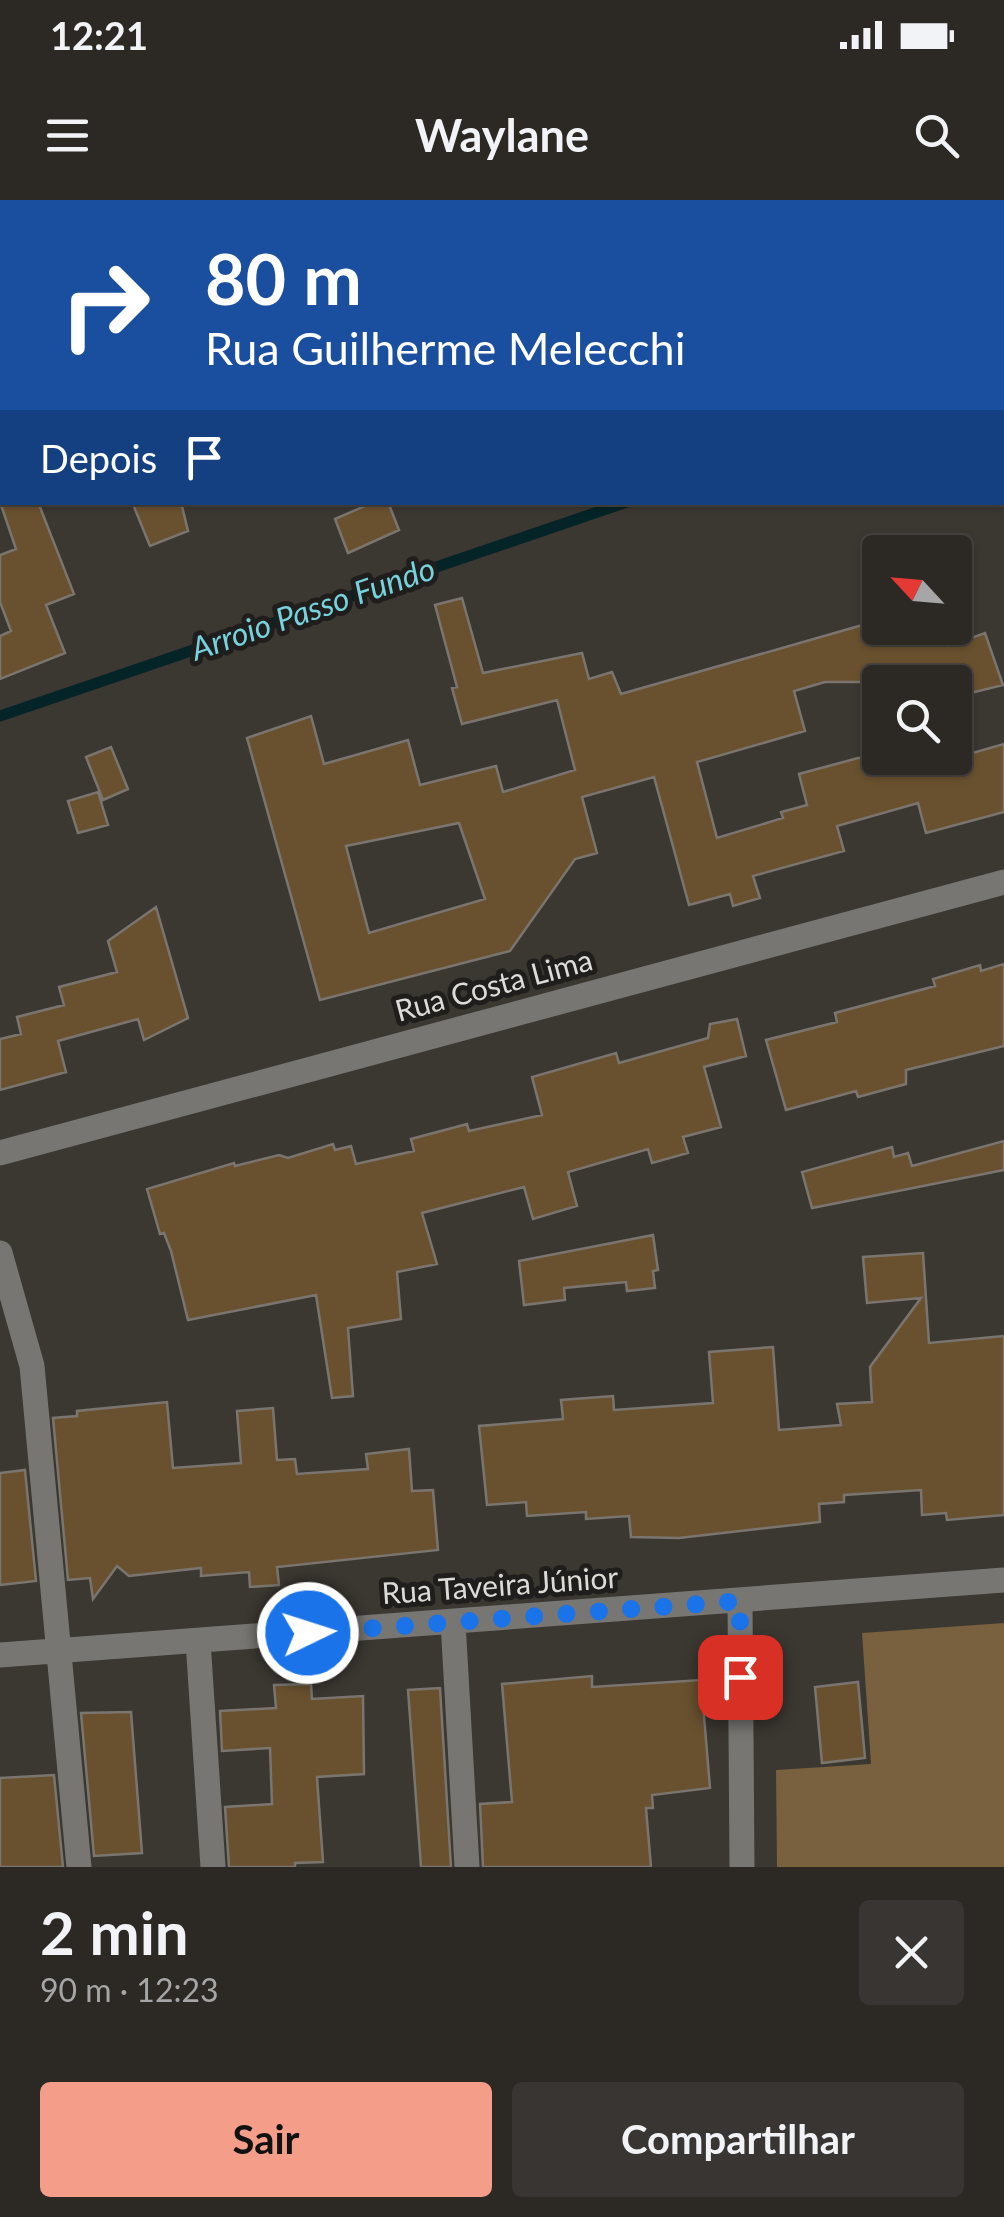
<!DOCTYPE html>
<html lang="pt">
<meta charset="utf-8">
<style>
body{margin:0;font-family:Lato,sans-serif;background:#383532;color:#f1f3f6;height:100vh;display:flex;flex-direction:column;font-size:38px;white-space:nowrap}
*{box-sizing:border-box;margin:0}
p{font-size:32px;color:#a6a6a7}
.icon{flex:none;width:55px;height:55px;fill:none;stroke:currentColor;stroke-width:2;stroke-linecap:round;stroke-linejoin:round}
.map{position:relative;height:1667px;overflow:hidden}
.panel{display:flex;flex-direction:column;background:#2c2925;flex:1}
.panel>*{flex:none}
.top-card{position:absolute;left:0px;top:0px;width:1005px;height:305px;box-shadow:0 2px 8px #0004,0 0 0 2px #484542;background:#1a4fa0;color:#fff;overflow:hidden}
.needle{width:65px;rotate:296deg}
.fabs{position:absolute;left:862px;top:335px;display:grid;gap:20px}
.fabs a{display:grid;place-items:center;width:110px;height:110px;border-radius:10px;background:#2c2925;box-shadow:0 2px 8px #0004,0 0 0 2px #484542;font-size:50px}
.pin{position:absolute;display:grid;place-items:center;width:85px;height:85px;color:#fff;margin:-42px;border-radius:20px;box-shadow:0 5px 15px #0006}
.me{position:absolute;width:110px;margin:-55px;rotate:86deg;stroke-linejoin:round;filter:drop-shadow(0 0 8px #0008)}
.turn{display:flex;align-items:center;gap:35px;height:210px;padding:0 40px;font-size:45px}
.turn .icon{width:130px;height:130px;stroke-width:2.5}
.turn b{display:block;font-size:70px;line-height:85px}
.then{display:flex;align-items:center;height:95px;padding:0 40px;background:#0003;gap:20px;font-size:38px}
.round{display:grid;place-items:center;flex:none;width:105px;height:105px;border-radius:10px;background:#383532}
.summary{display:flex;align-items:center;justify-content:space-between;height:170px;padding:0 40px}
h1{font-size:60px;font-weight:700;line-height:75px}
.button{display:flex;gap:20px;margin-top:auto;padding:20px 40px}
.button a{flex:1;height:115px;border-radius:10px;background:#f49e89;color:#111;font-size:40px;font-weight:700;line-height:115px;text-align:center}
.button a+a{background:#383532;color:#f1f3f6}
.status{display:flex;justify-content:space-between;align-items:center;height:70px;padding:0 50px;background:#2c2925;direction:ltr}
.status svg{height:28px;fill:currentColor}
header{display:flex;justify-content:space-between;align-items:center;height:130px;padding:0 40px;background:#2c2925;font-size:45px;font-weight:700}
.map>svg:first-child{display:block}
.forest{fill:#79603e}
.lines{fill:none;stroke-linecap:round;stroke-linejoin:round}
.stream{stroke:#052427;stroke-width:11}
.building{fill:#69512f;stroke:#7a756f;stroke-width:2.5;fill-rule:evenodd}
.minor{stroke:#777673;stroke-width:25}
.route{stroke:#1a73e8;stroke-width:18;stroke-dasharray:0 32.4}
.labels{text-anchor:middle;stroke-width:10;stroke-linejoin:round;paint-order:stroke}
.street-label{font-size:30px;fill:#dddad7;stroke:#201e1c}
.water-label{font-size:32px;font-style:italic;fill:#76d2dc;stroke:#201e1c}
</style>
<div class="status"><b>12:21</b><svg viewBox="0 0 49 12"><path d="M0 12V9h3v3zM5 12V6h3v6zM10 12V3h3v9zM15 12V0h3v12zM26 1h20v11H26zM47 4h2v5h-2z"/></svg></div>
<header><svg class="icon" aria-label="menu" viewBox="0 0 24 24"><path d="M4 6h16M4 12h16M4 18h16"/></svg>Waylane<svg class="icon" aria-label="search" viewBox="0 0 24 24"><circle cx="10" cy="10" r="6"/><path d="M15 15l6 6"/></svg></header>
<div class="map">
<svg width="1004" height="1667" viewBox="0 0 1004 1667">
<rect width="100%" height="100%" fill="#3b3731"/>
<path class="forest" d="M 1004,1423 L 1004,1667 L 777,1667 L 776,1570 L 871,1564 L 862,1433 Z"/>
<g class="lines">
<path class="stream" d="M 954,2 L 956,0
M 0,516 L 627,302"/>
</g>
<path class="building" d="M 0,302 L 38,302 L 74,394 L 46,405 L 65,453 L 0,479 L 0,436 L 11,431 L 0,402 L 0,355 L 16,349 Z
M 132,302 L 181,302 L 188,331 L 150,346 Z
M 374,302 L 388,302 L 399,330 L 348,353 L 335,319 Z
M 462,398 L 483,473 L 582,453 L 589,479 L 612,472 L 621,494 L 880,420 L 880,428 L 943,428 L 948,446 L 985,433 L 1003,485 L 955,497 L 955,482 L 825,482 L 794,491 L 805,531 L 697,562 L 717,638 L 783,618 L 781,612 L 807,605 L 799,574 L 858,558 L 955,558 L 1004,544 L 1004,612 L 926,633 L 918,603 L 837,626 L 844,651 L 753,676 L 760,698 L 733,706 L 730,694 L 689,705 L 654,577 L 582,597 L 597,653 L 575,659 L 510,751 L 320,800 L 247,538 L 311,516 L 324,564 L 408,540 L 420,585 L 496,566 L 503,592 L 575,570 L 557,500 L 462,524 L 452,488 L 457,487 L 435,405 ZM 459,623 L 485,699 L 369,733 L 346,646 Z
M 111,547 L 128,589 L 103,600 L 86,557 Z
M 98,592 L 108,625 L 78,633 L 68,601 Z
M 156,707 L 188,818 L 144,840 L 138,819 L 58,841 L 66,872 L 0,890 L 0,839 L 21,834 L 17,817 L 64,805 L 59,787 L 117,772 L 108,741 Z
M 1004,764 L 1004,846 L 906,870 L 906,884 L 858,897 L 856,891 L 786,910 L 766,840 L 837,822 L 835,813 L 935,786 L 933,779 L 980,765 L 981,771 Z
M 737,819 L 746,856 L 704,867 L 721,927 L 683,937 L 688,953 L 652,963 L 648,949 L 568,972 L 577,1006 L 533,1019 L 524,987 L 422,1013 L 437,1064 L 397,1072 L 401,1119 L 348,1128 L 353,1196 L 332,1198 L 316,1095 L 188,1120 L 171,1051 L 164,1033 L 160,1034 L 147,989 L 234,963 L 235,966 L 279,955 L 288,958 L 333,944 L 335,950 L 351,946 L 356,964 L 414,951 L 411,939 L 467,924 L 469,931 L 542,915 L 532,877 L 616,853 L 619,863 L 708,838 L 710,824 Z
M 1004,941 L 1004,970 L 812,1008 L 802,972 L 892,947 L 894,957 L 908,953 L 912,966 Z
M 653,1035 L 658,1070 L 653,1071 L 655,1088 L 627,1091 L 626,1082 L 564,1088 L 565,1100 L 524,1105 L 519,1061 Z
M 923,1053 L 929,1143 L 1004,1136 L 1004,1315 L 947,1320 L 946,1313 L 922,1315 L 921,1290 L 844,1295 L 844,1302 L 819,1304 L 820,1322 L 679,1338 L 631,1337 L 629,1316 L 586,1319 L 586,1312 L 527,1316 L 526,1302 L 487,1305 L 479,1226 L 563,1219 L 561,1200 L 613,1196 L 614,1210 L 713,1203 L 709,1152 L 773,1147 L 779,1230 L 841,1225 L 837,1204 L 872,1202 L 870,1167 L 921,1098 L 867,1103 L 863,1057 Z
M 167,1202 L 173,1268 L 241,1263 L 237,1211 L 273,1208 L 277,1260 L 295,1259 L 297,1274 L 368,1269 L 366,1254 L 409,1249 L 412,1291 L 433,1290 L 438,1350 L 277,1367 L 279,1385 L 250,1387 L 249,1372 L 201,1376 L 201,1368 L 129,1376 L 117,1366 L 93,1399 L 90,1378 L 68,1380 L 53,1218 L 77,1216 L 77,1211 Z
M 25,1270 L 36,1381 L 0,1385 L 0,1273 Z
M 592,1476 L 592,1487 L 701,1480 L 710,1588 L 652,1595 L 653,1608 L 646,1608 L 651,1667 L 483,1667 L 480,1604 L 512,1602 L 502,1484 Z
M 858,1482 L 865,1558 L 822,1563 L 815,1487 Z
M 311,1484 L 312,1499 L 363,1496 L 364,1574 L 317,1577 L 323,1662 L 295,1663 L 295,1667 L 229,1667 L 225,1607 L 272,1604 L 270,1548 L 222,1551 L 220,1511 L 276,1508 L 274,1485 Z
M 440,1488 L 451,1667 L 421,1667 L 408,1490 Z
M 131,1512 L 142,1653 L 94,1656 L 81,1513 Z
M 54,1575 L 63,1667 L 0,1667 L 0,1578 Z"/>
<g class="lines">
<path class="minor" d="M 478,2 L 482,0
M 0,207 L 2,206
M 0,953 L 1004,682
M 0,1053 L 32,1166 L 79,1667
M 740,1401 L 742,1667
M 453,1422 L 467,1667
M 198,1441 L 213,1667
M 0,1455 L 1004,1380"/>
</g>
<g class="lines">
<path class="route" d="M 308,1433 L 740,1401 L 740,1477"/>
</g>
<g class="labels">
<g class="street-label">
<text transform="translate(494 786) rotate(-15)" y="10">Rua Costa Lima</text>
<text transform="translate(500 1386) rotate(-4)" y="10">Rua Taveira Júnior</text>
</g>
<g class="water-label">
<text transform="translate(313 409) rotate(-19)" y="11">Arroio Passo Fundo</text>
</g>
</g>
</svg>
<div class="fabs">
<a><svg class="needle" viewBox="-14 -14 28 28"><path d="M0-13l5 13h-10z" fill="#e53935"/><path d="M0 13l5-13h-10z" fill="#a6a6a7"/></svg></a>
<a><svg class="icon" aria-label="search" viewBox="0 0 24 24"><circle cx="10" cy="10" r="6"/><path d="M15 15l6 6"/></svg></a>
</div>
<div class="pin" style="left:740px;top:1477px;background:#d93025"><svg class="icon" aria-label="arrive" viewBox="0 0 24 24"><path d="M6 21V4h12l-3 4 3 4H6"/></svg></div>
<svg class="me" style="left:308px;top:1433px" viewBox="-20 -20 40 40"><circle r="17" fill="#1a73e8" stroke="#fff" stroke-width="3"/><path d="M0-11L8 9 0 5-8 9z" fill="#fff"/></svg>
<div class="top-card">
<div class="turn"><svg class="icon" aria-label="right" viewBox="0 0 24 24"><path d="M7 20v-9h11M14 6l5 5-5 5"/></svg><div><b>80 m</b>Rua Guilherme Melecchi</div></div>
<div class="then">Depois<svg class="icon" aria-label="arrive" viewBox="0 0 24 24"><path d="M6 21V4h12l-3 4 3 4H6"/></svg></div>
</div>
</div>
<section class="panel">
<div class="summary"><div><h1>2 min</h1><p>90 m · 12:23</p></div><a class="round"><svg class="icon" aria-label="close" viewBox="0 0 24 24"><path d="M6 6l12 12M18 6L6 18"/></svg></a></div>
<div class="button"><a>Sair</a><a>Compartilhar</a></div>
</section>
